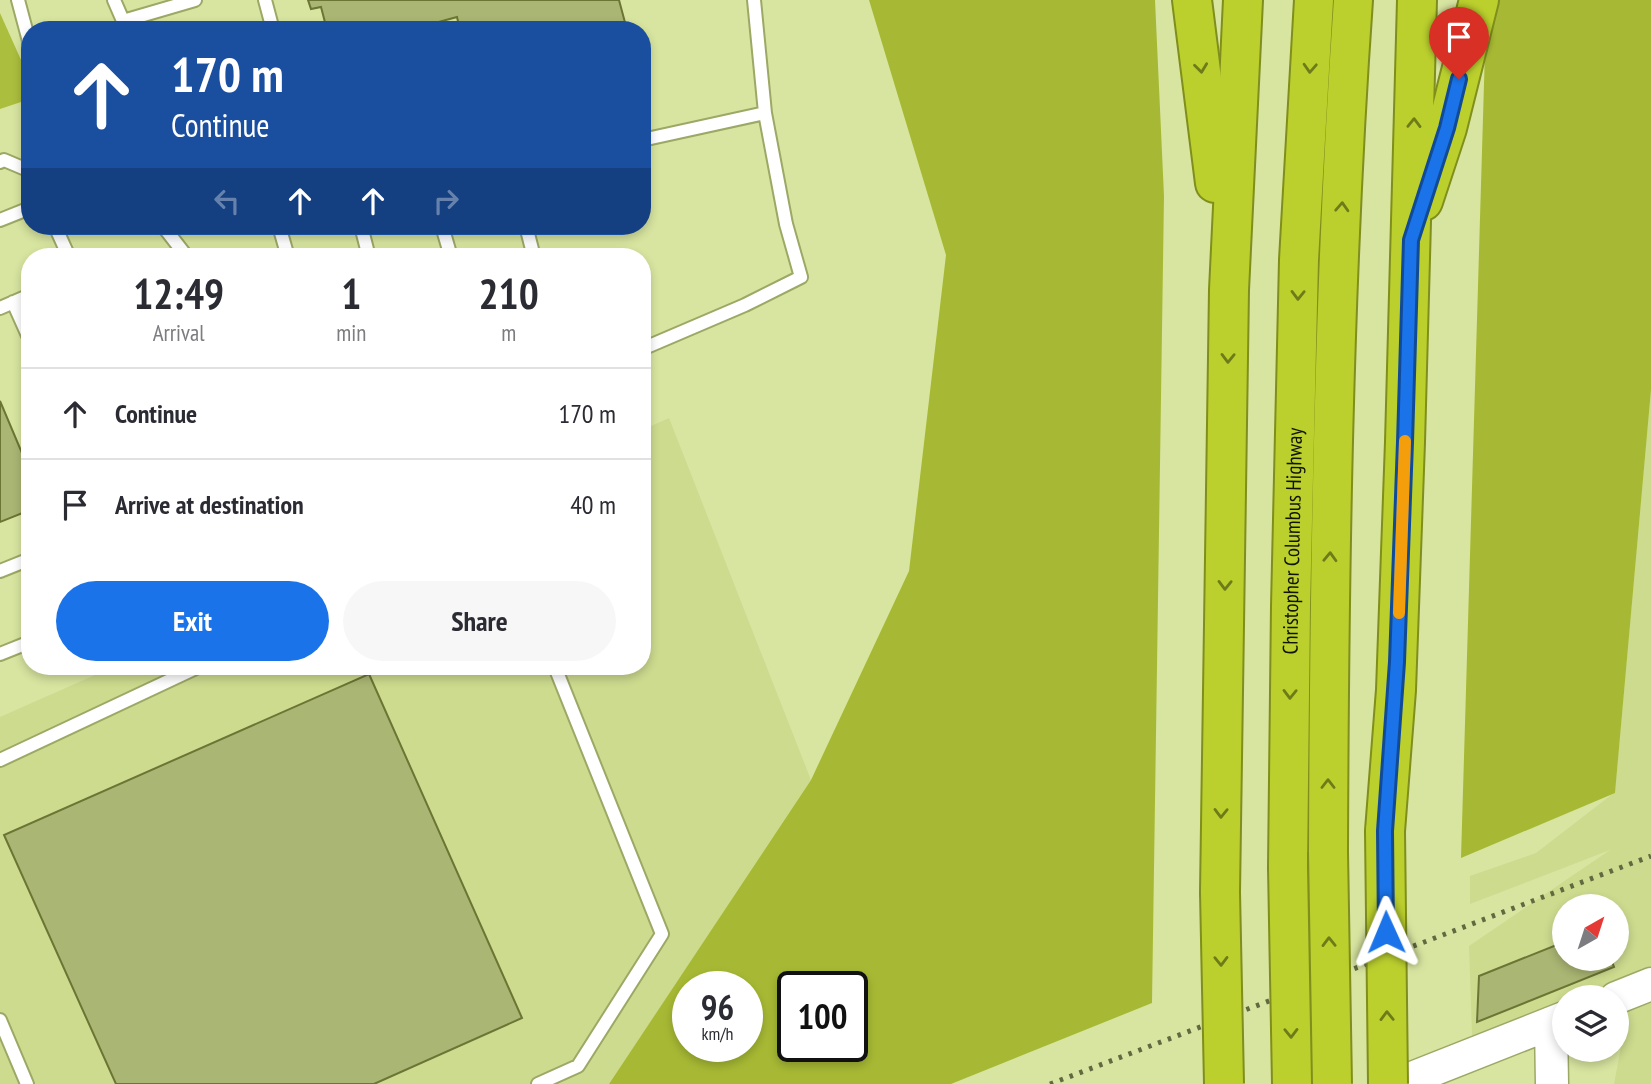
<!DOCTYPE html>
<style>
body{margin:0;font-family:"PT Sans Narrow",sans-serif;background:#f7f7f7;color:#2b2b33;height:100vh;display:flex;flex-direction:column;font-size:26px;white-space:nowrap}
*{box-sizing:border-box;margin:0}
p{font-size:23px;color:#7c7c81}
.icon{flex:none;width:38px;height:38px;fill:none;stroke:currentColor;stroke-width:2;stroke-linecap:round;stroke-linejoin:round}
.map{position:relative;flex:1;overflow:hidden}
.panel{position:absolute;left:21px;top:248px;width:630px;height:427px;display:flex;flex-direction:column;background:#fff;border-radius:28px;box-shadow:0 4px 10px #0003}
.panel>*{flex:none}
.guide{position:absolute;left:21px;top:21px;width:630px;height:214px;border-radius:28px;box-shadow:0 4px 10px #0003;background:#1a4fa0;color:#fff;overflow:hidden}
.needle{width:46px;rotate:39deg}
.buttons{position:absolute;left:1552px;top:894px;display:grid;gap:14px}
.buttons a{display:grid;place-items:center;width:77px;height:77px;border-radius:50%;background:#fff;box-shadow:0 4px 10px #0003;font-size:35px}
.speed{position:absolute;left:672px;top:971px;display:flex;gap:14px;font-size:35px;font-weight:700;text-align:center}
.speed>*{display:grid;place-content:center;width:91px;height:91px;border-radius:50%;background:#fff;box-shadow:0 4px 10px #0003;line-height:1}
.speed small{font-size:18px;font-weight:400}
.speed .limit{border:4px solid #111;border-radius:10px;background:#fff;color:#111}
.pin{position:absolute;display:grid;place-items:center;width:60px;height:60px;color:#fff;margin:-72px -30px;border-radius:50% 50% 50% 0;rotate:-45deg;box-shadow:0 0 7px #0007}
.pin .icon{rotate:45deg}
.me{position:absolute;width:77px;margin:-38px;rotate:359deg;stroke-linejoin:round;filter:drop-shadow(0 0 5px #0008)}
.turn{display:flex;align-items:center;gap:24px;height:147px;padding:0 35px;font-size:32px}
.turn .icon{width:91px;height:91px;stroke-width:2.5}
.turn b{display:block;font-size:49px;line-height:60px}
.lanes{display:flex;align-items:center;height:66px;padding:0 35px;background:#0003;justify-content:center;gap:35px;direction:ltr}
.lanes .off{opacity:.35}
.eta{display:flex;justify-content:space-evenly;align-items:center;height:119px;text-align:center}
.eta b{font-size:42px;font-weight:800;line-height:49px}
.button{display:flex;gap:14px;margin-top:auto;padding:14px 35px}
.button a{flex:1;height:80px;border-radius:42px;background:#1a73e8;color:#fff;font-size:28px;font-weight:800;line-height:80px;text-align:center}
.button a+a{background:#f7f7f7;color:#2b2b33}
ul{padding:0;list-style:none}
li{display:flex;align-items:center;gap:21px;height:91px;padding:0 35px;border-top:2px solid #e1e1e2}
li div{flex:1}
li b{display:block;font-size:26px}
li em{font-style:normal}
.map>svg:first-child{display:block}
.built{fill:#cddb8f;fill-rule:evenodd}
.green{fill:#acbe3d}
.forest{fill:#a7b934;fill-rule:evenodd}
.building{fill:#aab673;stroke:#6b7534;stroke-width:2}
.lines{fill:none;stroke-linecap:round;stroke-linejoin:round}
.service-casing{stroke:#9ca865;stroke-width:16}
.tertiary-casing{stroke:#9ca865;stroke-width:35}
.motorway-casing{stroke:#7f8e1d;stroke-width:42}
.service{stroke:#fff;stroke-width:12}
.tertiary{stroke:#fff;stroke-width:32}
.motorway{stroke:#bbd02d;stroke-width:38}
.rail{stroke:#626941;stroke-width:5;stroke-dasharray:3.5 7;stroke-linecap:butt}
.motorway-bridge-casing{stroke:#7f8e1d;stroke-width:42;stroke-linecap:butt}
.motorway-bridge{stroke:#bbd02d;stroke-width:38}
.oneway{stroke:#6e7b19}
.route-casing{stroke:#114b97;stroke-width:18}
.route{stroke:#1a73e8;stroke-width:12}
.slow{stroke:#f59e0b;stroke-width:12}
.labels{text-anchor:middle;stroke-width:6;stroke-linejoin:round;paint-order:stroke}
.street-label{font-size:21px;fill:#101400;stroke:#fdfff8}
</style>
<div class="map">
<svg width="1651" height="1084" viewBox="0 0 1651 1084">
<rect width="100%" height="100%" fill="#d8e5a0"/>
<path class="built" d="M 1651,390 L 1651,1084 L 1614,1084 L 1627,1015 L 1617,1015 L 1617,998 L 1564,998 L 1564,1022 L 1472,1035 L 1469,946 L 1610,850 L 1470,904 L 1470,876 L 1536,853 L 1615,792 ZM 1564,906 L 1617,906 L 1617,959 L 1564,959 Z
M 669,418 L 811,780 L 609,1084 L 0,1084 L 0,717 L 113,667 L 642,667 L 642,430 Z"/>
<path class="green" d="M 0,13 L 30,80 L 30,99 L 0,109 Z"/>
<path class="forest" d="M 869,0 L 1155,0 L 1164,196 L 1152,1003 L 951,1084 L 609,1084 L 811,780 L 909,571 L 946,255 ZM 688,987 L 747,987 L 747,1046 L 688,1046 ZM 793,987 L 852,987 L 852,1046 L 793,1046 Z
M 1499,0 L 1651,0 L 1651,390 L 1615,793 L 1461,858 L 1485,50 Z"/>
<path class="building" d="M 308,0 L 619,0 L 627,30 L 460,30 L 457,17 L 409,30 L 327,30 L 321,7 L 311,9 Z
M 0,401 L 30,472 L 30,510 L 0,522 Z
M 369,674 L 522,1018 L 374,1084 L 116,1084 L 4,835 Z
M 1564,942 L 1564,959 L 1611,959 L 1614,967 L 1477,1022 L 1479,976 Z"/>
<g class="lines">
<g class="service-casing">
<path id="service" d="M 18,0 L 30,45
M 114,0 L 127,30
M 265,0 L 273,30
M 123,21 L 195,0
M 642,140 L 765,113
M 0,162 L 4,160 L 30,171
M 0,220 L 30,208
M 55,226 L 69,257
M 163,226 L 187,257
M 279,226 L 288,257
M 361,226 L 369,257
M 442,226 L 451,257
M 526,226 L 534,257
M 13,302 L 30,340
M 0,308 L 30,295
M 642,349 L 745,305 L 801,277 L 786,224 L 765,113 L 754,0
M 0,571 L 30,559
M 0,654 L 30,642
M 0,760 L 198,667
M 0,1020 L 27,1084
M 538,1084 L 578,1066 L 662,934 L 555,667"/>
</g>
<g class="tertiary-casing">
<path id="tertiary" d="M 1616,998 L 1651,984
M 1551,1023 L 1552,1084
M 1397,1084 L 1564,1018"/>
</g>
<g class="motorway-casing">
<g id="motorway">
<path d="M 1192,0 L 1215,183"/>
<path d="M 1423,201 L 1447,128 L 1479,0"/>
<path d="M 1385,831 L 1396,690 L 1405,442 L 1417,0"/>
<path d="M 1328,852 C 1329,568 1333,284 1353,0"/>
<path id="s1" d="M 1288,867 L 1291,606 L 1299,260 L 1314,0"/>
<path d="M 1220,892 L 1229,290 L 1243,0"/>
</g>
</g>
<use href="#service" class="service"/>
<use href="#tertiary" class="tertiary"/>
<use href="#motorway" class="motorway"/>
<path class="rail" d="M 1050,1084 L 1651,856"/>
<g class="motorway-bridge-casing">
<path id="motorway-bridge" d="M 1385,831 L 1388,1084
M 1328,852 L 1332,1084
M 1288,867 L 1292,1084
M 1220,892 L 1224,1084"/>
</g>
<use href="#motorway-bridge" class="motorway-bridge"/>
</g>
<defs><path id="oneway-chevron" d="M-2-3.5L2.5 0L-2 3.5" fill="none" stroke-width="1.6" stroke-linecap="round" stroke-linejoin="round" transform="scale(1.75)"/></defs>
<g class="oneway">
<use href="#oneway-chevron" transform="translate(1201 68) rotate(83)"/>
<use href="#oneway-chevron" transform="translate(1310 68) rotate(93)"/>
<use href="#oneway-chevron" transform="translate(1414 123) rotate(-89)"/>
<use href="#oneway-chevron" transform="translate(1342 207) rotate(-87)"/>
<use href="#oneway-chevron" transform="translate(1298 295) rotate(91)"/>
<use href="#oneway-chevron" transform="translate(1228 358) rotate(91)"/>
<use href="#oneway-chevron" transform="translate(1330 557) rotate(-88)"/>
<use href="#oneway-chevron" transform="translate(1225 585) rotate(91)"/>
<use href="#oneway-chevron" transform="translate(1290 694) rotate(91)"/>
<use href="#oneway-chevron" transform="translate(1328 784) rotate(-90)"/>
<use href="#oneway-chevron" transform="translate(1221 813) rotate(91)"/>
<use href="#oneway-chevron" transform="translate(1329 942) rotate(-91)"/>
<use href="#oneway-chevron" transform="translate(1221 961) rotate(89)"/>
<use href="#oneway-chevron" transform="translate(1387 1016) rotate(-91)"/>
<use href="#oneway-chevron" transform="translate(1291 1033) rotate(89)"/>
</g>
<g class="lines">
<g class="route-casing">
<path id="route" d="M 1386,932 L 1385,831 L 1397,662 L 1405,442 L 1411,240 L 1447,128 L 1459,79"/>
</g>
<use href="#route" class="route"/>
<path class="slow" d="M 1399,613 L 1405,441"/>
</g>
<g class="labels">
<g class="street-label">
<text dy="7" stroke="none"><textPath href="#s1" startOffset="326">Christopher Columbus Highway</textPath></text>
</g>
</g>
</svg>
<div class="buttons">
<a><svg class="needle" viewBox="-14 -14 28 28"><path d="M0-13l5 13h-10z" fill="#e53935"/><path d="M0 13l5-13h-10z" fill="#7c7c81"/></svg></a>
<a><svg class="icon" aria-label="layers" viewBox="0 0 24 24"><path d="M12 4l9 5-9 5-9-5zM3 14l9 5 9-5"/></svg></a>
</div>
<div class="speed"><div>96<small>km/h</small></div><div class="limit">100</div></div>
<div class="pin" style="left:1459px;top:79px;background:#d93025"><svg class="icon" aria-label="arrive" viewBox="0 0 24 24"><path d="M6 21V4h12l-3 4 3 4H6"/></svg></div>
<svg class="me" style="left:1386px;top:932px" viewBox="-20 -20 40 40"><path d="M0-17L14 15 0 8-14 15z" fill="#1a73e8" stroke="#fff" stroke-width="4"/></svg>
<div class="guide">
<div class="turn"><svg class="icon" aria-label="ahead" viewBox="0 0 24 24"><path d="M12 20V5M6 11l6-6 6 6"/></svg><div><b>170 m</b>Continue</div></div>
<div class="lanes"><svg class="icon off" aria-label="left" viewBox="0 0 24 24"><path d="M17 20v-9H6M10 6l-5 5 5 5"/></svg><svg class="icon" aria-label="ahead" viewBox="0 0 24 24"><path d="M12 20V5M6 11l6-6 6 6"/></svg><svg class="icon" aria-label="ahead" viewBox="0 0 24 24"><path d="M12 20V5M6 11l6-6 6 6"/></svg><svg class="icon off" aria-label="right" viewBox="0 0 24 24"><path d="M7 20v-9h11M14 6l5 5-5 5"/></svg></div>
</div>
<section class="panel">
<div class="eta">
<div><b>12:49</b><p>Arrival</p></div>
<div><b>1</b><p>min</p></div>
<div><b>210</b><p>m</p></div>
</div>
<ul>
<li><svg class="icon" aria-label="ahead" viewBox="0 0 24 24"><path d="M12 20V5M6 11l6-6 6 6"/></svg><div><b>Continue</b></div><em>170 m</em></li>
<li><svg class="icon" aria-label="arrive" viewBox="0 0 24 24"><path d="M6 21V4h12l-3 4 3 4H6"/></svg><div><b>Arrive at destination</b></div><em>40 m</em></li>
</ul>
<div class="button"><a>Exit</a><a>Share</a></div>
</section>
</div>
